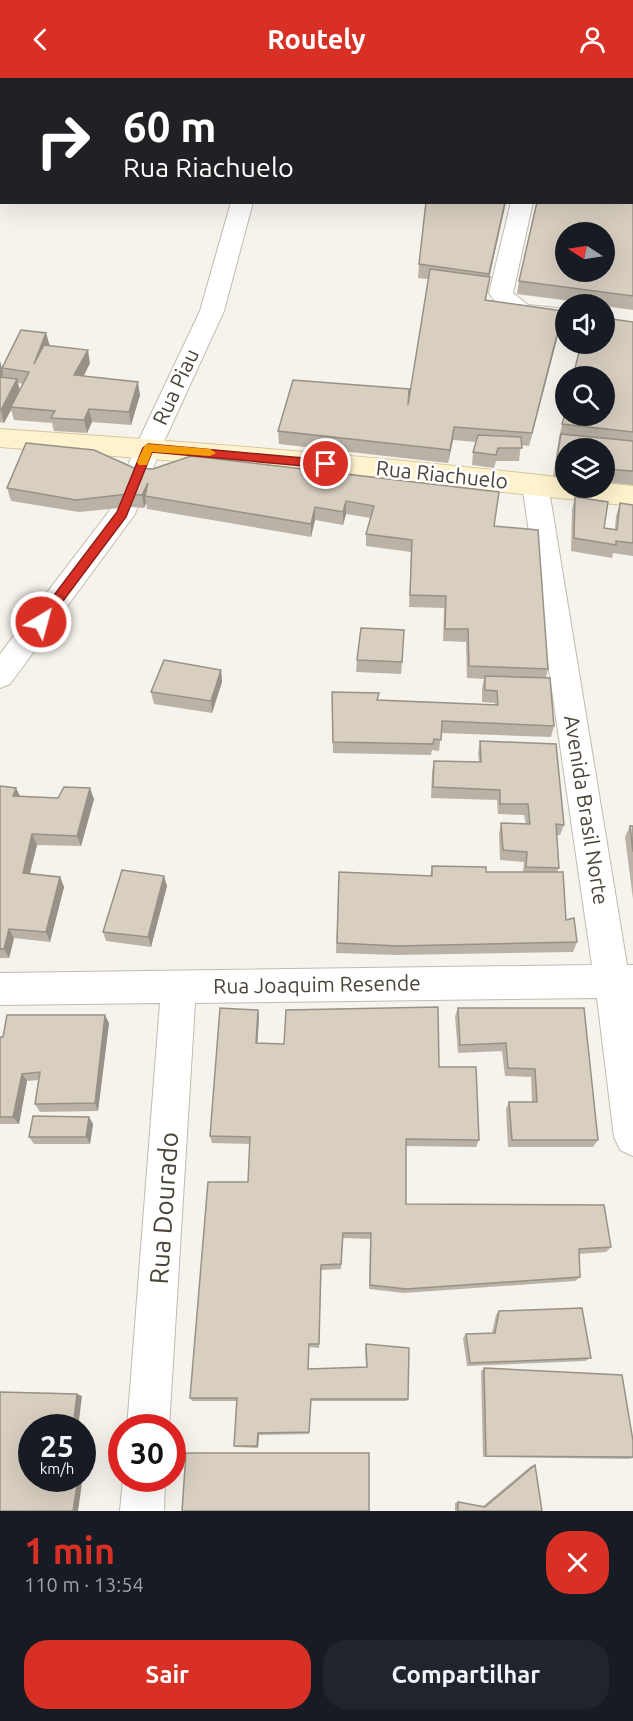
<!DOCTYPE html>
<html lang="pt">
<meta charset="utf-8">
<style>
body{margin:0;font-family:Ubuntu,sans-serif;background:#20242c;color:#f1f3f6;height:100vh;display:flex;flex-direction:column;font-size:22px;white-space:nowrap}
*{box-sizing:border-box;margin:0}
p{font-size:20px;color:#9ea1a6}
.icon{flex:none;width:33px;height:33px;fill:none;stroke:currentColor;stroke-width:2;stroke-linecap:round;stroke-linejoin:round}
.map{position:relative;height:1433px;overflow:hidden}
.panel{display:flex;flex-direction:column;background:#171b24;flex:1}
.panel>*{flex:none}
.top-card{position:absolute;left:0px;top:0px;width:633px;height:126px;box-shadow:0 6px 24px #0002;background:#202124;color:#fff;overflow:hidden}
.needle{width:39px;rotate:282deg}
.controls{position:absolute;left:555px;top:144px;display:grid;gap:12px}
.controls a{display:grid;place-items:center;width:60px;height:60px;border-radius:50%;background:#171b24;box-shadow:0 6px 24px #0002;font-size:30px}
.speed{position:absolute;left:18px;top:1336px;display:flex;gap:12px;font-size:30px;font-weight:700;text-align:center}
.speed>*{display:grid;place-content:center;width:78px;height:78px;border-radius:50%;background:#171b24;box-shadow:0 6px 24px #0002;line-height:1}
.speed small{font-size:15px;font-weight:400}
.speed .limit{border:9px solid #d22;background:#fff;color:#111}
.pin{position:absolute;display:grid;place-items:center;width:51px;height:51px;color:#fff;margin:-26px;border:3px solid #fff;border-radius:50%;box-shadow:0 2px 6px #0007}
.me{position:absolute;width:66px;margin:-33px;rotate:37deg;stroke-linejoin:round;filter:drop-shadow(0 0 4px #0008)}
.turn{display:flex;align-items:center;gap:21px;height:126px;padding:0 24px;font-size:27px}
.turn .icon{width:78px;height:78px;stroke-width:2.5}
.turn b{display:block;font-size:42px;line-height:51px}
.round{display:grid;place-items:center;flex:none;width:63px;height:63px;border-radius:24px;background:#20242c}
.headline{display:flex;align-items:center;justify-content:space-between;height:102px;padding:0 24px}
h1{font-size:36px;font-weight:600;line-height:45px;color:#d93025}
.primary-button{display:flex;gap:12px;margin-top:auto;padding:12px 24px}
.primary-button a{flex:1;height:69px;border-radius:24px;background:#d93025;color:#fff;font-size:24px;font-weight:600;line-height:69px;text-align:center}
.primary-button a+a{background:#20242c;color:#f1f3f6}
header{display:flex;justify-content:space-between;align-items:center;height:78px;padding:0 24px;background:#d93025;color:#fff;font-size:27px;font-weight:600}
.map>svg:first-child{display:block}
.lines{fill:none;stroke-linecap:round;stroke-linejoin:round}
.street-casing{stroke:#c2bbae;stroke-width:2}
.secondary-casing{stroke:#d6c79b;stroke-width:2}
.street{fill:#fff;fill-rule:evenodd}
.secondary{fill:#fff3cd;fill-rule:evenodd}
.wall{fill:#bab2a6;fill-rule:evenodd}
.shaded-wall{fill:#979187}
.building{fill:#d8cfc1;stroke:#979187;stroke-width:1.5;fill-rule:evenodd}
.route{fill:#d93025;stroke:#8d1f18;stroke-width:1.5}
.slow{fill:#f59e0b}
.labels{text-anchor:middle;stroke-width:5;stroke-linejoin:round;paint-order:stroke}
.street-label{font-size:21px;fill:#4b4439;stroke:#fff}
.near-street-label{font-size:26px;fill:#4b4439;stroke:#fff}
</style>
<header><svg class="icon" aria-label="back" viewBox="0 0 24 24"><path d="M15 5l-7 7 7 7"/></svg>Routely<svg class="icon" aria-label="person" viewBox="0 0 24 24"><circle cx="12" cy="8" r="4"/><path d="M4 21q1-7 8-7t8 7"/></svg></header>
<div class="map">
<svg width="633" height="1433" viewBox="0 0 633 1433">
<rect width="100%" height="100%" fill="#f6f3ec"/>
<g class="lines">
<g class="street-casing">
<path id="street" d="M 265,0 L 285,0 L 285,2 L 265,2 Z
M 535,0 L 555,0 L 555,2 L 535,2 Z
M 231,124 L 253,124 L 224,233 L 161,370 L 135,436 L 10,606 L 0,610 L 0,576 L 110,432 L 135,370 L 200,233 Z
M 511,124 L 533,124 L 513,215 L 528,227 L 566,231 L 566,245 C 535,243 507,244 489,215 Z
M 535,397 L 544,399 L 548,406 L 627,887 L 633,887 L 633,1078 L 620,1072 L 614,1059 L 597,920 L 195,925 L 169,1350 L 127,1350 L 160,925 L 0,927 L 0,895 L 592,887 L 522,406 L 526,399 Z
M 123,1401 L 165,1401 L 164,1433 L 120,1433 Z"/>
</g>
<g class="secondary-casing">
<path id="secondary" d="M 0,351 C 189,364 378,378 566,400 L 566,410 L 604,410 L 604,405 L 633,408 L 633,428 L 317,394 L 0,369 Z"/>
</g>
<use href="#street" class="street"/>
<use href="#secondary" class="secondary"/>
</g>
<path class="wall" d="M 633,0 L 633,114 L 632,114 L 632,2 Z
M 633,120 L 633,232 L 604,228 L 604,226 L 594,226 L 517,216 L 519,203 Z
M 506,124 L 489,199 L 488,212 L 486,222 L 561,246 L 529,368 L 521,367 L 519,383 L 496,383 L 494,390 L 472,387 L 473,374 L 476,364 L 453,362 L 448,385 L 279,366 L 278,353 L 408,327 L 428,201 L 418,200 L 419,186 Z
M 633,244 L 633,407 L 604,404 L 604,370 L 566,370 L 566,401 L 553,399 L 559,359 L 566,332 Z
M 46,255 L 49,267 L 90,285 L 84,298 L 140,317 L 131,347 L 92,344 L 87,355 L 54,353 L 52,345 L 14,342 L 11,332 L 4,345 L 0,344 L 0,283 L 2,290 ZM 18,305 L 23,306 L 20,312 Z
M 134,390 L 153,391 L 494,448 L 548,591 L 546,600 L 554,648 L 551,659 L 441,655 L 439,673 L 432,672 L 431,677 L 333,675 L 332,626 L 378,622 L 495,627 L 495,625 L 482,624 L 482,610 L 484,601 L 467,600 L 466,564 L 443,563 L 444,530 L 409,529 L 411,474 L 366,468 L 366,456 L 371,440 L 346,436 L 343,447 L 315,442 L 311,459 L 147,431 L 146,425 L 144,430 L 130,429 L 79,434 L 11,423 L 7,410 Z
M 575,419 L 604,450 L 615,451 L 616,438 L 620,425 L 633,427 L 633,478 L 613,475 L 612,480 L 571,473 L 572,432 Z
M 357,582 L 402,584 L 401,596 L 356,594 Z
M 221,592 L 222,604 L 212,635 L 154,626 L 151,614 Z
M 480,663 L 564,747 L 560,757 L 557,757 L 559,790 L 557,794 L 566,842 L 577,864 L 573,874 L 396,877 L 336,875 L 339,794 L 430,798 L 432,788 L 486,794 L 523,794 L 524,784 L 500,782 L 499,756 L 501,745 L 526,746 L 524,737 L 498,736 L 497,722 L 431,720 L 432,694 L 434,683 L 479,684 L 478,675 Z
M 0,708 L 20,719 L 58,720 L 94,721 L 81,768 L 37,767 L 30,796 L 60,799 L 64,809 L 50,864 L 14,860 L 9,880 L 0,880 Z
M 630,748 L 633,748 L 633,821 L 625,759 Z
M 167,808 L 151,869 L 106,863 L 103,854 Z
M 458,930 L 584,930 L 598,1062 L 593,1069 L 508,1069 L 506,1031 L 509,1024 L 532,1024 L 531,999 L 505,998 L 502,973 L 458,975 L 455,938 Z
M 258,932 L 259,940 L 257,965 L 439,989 L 479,1062 L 476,1069 L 406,1068 L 406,1126 L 611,1169 L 606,1174 L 579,1176 L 580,1199 L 575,1203 L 404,1215 L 369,1211 L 370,1161 L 343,1160 L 341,1191 L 321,1192 L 319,1270 L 309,1269 L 308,1291 L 366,1289 L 365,1270 L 366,1266 L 408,1321 L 407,1323 L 311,1323 L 309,1356 L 259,1357 L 258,1370 L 236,1369 L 234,1368 L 237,1323 L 192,1323 L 190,1320 L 248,1104 L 250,1066 L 212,1065 L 210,1058 Z
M 109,945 L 98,1033 L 40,1034 L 35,1026 L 38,1002 L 27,1003 L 19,1046 L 0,1046 L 0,959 Z
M 89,1039 L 93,1046 L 90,1066 L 34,1066 L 29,1059 Z
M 499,1233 L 591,1280 L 585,1283 L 467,1288 L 463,1260 L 466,1256 L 492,1255 L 496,1237 Z
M 484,1290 L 633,1363 L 633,1380 L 629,1381 L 483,1379 L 481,1293 Z
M 535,1387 L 542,1433 L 455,1433 L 455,1425 L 458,1424 L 482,1429 L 531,1388 Z"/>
<path class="shaded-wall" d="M 505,124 L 506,124 L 487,210 L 489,196 Z
M 563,233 L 561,246 L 529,368 L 532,355 Z
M 46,255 L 50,268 L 34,286 Z
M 88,272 L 90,285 L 77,310 L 74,297 Z
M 0,283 L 3,296 L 0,304 Z
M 17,301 L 20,314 L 11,329 L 11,332 L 4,345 L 1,332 Z
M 138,304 L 140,317 L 131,347 L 129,334 Z
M 89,331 L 92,344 L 87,355 L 84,342 Z
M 454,349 L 453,362 L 448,385 L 450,372 Z
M 148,405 L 145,418 L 146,425 L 144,430 L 142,417 Z
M 346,423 L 346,436 L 343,447 L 343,434 Z
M 315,429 L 315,442 L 311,459 L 311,446 Z
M 221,592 L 222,604 L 212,635 L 211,623 Z
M 16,710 L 21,720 L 13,718 Z
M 90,710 L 94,721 L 81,768 L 77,758 Z
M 32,756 L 37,767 L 27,805 L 23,795 Z
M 164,798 L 167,808 L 151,869 L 148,859 Z
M 60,799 L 64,809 L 50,864 L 46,854 Z
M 9,851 L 14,860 L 9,880 L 4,871 Z
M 258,932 L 259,940 L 257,973 L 256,965 Z
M 105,937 L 109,945 L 98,1033 L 95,1025 Z
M 22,996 L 27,1003 L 19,1046 L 13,1039 Z
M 89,1039 L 93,1046 L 90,1066 L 86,1059 Z
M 77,1316 L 82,1318 L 78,1350 L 73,1350 Z
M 258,1355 L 259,1357 L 258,1370 L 257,1368 Z
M 82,1383 L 85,1384 L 78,1433 L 73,1433 L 78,1401 L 82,1401 Z"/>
<path class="building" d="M 563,0 L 633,0 L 633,101 L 632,100 L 632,2 L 562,2 Z
M 632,120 L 633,120 L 633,218 L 519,203 L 537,124 L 632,124 ZM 566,154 L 604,154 L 604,194 L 566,194 Z
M 426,124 L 505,124 L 489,196 L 419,186 Z
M 430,191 L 490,199 L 485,222 L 563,233 L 532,355 L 454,349 L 450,372 L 278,353 L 293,302 L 409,311 L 408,327 Z
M 604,240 L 633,244 L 633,354 L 562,346 L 566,332 L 566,338 L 604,338 L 604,298 L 573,298 L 581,266 L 604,266 Z
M 21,252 L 46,255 L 34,286 L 44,267 L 88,272 L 74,297 L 138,304 L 129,334 L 89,331 L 84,342 L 51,340 L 55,333 L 11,329 L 29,294 L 2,290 Z
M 0,299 L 17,301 L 1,332 L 0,332 Z
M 561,356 L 633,363 L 633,393 L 604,391 L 604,370 L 566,370 L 566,387 L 556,386 Z
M 478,357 L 521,359 L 522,370 L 498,370 L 496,377 L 473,374 Z
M 26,365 L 94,372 L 134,390 L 153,391 L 191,378 L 499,414 L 494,448 L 538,452 L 548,591 L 469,588 L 468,551 L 445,551 L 446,518 L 410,517 L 412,462 L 366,456 L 374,428 L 346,423 L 343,434 L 315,429 L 311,446 L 145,418 L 148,405 L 142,417 L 128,416 L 76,422 L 7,410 Z
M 575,419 L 608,424 L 604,450 L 617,452 L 620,425 L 633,427 L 633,465 L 616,463 L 616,467 L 574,460 Z
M 361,550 L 404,552 L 402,584 L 357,582 Z
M 164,582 L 221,592 L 211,623 L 151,614 Z
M 485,598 L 550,600 L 554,648 L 442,643 L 441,662 L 434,661 L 433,666 L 333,664 L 332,614 L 379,615 L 377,622 L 498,627 L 497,613 L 485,612 Z
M 480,663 L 556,666 L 564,747 L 556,746 L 559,790 L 526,789 L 527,774 L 503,772 L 501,745 L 530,746 L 528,726 L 500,726 L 500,712 L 433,709 L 434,683 L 481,684 Z
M 0,708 L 16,710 L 13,718 L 58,720 L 64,709 L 90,710 L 77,758 L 32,756 L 23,795 L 60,799 L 46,854 L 9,851 L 4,871 L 0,871 Z
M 630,748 L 633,748 L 633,774 Z
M 432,788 L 486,789 L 486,794 L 563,794 L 566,842 L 574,840 L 577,864 L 398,868 L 337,865 L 339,794 L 432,798 Z
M 122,792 L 164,798 L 148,859 L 103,854 Z
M 438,929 L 439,989 L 476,989 L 479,1062 L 406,1061 L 406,1126 L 604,1127 L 611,1169 L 579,1171 L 580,1199 L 406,1211 L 370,1207 L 371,1155 L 343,1155 L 341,1186 L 321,1187 L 319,1266 L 309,1266 L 308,1291 L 367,1289 L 366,1266 L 409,1270 L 408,1321 L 311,1321 L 309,1354 L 258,1355 L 257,1368 L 234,1368 L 237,1320 L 190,1320 L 208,1104 L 248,1104 L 250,1059 L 210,1058 L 220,930 L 258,932 L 256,965 L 284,966 L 286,932 Z
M 458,930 L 584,930 L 598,1062 L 512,1062 L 509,1024 L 537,1024 L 535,991 L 508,990 L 506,965 L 460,967 Z
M 7,937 L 105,937 L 95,1025 L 35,1026 L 40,994 L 22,996 L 13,1039 L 0,1039 L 0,959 L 3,959 Z
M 33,1038 L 89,1039 L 86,1059 L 29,1059 Z
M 582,1230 L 591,1280 L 470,1285 L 466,1256 L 495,1255 L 499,1233 Z
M 484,1290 L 622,1297 L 633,1363 L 633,1379 L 486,1378 Z
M 0,1314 L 77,1316 L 73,1350 L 32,1350 L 32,1401 L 78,1401 L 73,1433 L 0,1433 Z
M 186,1375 L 369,1375 L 369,1433 L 182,1433 Z
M 535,1387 L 542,1433 L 458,1433 L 458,1424 L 485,1429 Z"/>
<path class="route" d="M 148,366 L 326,382 L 331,386 L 326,390 L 152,374 L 126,439 L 45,547 L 36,547 L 34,544 L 36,541 L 117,434 L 143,370 Z"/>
<path class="slow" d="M 148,366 L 210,371 L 216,375 L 210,378 L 152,374 L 147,387 L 139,387 L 137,384 L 145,367 Z"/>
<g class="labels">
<g class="street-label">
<text transform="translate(176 309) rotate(-65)" y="7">Rua Piau</text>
<text transform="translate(442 397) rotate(6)" y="7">Rua Riachuelo</text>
<text transform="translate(586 732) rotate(81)" y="7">Avenida Brasil Norte</text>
<text transform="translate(317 907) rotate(-1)" y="7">Rua Joaquim Resende</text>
</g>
<g class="near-street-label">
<text transform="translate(164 1130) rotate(-86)" y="9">Rua Dourado</text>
</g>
</g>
</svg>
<div class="controls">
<a><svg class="needle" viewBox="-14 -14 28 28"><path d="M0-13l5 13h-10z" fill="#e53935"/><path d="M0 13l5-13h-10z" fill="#9ea1a6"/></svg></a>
<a><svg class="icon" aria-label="sound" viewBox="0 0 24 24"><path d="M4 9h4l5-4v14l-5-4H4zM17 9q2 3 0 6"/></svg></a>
<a><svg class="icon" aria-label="search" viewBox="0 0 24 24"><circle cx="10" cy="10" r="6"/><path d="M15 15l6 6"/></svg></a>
<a><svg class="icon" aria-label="layers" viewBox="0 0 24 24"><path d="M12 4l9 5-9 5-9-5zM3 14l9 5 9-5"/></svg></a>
</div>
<div class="speed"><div>25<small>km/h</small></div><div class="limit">30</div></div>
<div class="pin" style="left:326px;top:386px;background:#d93025"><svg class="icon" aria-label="arrive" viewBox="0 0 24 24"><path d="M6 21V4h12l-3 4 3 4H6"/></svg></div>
<svg class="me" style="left:41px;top:544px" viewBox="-20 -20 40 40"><circle r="17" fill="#d93025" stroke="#fff" stroke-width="3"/><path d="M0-11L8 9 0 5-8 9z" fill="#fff"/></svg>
<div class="top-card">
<div class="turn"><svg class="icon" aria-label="right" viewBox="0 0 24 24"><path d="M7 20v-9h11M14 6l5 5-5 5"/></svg><div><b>60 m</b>Rua Riachuelo</div></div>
</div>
</div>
<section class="panel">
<div class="headline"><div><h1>1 min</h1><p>110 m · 13:54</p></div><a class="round" style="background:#d93025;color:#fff"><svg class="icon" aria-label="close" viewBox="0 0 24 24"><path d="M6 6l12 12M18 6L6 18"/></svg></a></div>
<div class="primary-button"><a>Sair</a><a>Compartilhar</a></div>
</section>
